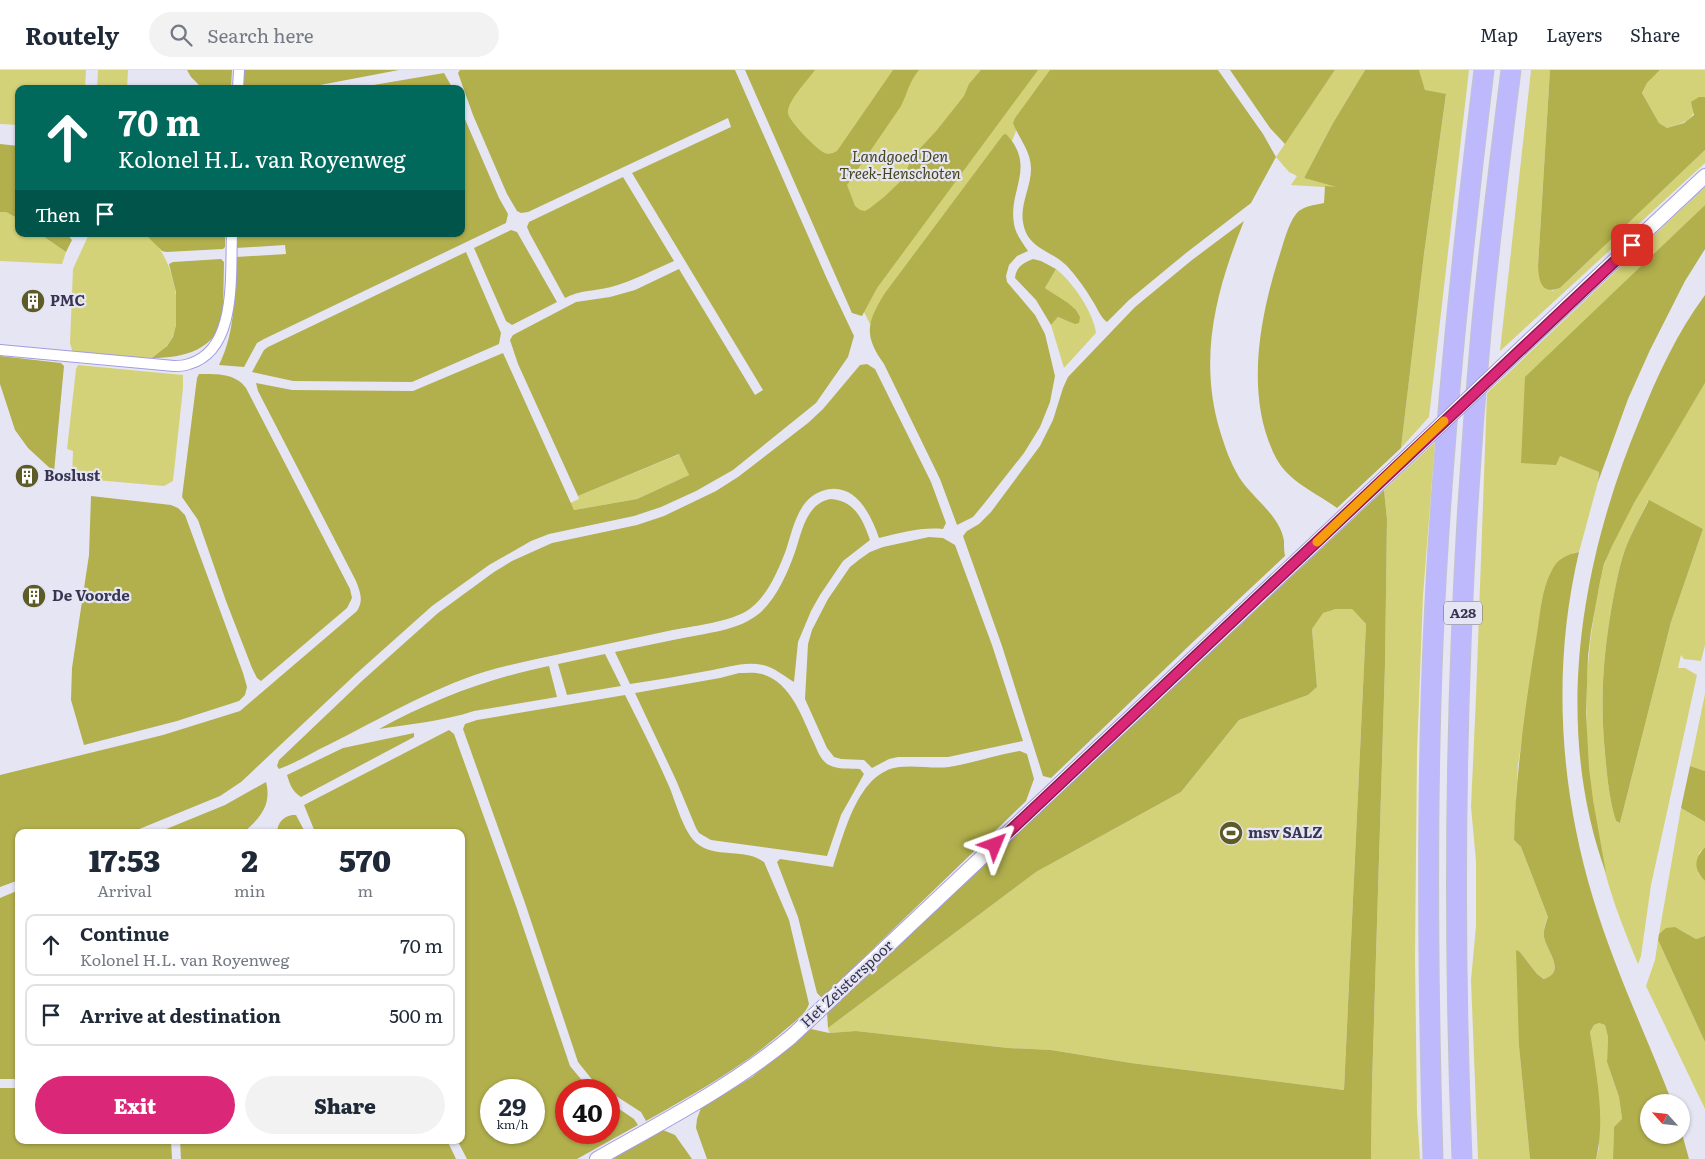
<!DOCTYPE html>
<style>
body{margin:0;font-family:Literata,serif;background:#f2f2f3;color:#1f2937;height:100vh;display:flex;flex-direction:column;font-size:19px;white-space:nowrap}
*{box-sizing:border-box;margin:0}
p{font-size:16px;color:#747a83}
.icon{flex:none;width:28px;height:28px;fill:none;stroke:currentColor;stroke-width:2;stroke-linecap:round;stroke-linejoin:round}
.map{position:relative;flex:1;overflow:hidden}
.sheet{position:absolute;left:15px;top:759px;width:450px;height:315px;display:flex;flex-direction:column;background:#fff;border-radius:10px;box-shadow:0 1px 4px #0004}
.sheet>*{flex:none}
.top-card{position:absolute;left:15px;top:15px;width:450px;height:152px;border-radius:10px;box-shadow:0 1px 4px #0004;background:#00695c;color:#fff;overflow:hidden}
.needle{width:32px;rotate:297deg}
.fabs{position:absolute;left:1640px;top:1024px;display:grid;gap:10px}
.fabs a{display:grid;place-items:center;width:50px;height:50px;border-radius:50%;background:#fff;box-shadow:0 1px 4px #0004;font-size:25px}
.speed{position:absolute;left:480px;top:1009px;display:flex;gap:10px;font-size:25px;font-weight:700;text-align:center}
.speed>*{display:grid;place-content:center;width:65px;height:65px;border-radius:50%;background:#fff;box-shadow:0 1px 4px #0004;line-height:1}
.speed small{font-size:12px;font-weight:400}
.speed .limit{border:8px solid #d22;background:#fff;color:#111}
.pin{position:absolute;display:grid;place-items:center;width:42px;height:42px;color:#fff;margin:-21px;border-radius:10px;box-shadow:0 2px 8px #0006}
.me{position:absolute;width:55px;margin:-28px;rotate:46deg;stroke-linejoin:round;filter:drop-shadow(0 0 4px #0008)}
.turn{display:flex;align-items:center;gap:18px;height:105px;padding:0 20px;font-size:22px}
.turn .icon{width:65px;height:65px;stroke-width:2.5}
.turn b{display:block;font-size:35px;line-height:42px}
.then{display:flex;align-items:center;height:48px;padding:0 20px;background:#0003;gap:10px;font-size:19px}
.eta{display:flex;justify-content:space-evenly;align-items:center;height:85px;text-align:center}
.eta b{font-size:30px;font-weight:800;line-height:35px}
.button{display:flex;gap:10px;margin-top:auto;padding:10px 20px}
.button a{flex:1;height:58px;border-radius:30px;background:#db2777;color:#fff;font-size:20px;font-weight:800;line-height:58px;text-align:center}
.button a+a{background:#f2f2f3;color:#1f2937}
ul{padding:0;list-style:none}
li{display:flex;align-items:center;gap:15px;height:62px;margin:0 10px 8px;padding:0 10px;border:2px solid #e0e1e3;border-radius:10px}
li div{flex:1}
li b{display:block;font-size:19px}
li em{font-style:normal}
header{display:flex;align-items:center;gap:30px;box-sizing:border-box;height:70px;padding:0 25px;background:#fff;border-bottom:1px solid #e0e1e3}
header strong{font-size:24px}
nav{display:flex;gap:28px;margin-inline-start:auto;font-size:18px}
.search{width:350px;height:45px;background:#f2f2f3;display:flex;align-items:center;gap:12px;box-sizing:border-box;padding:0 18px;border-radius:28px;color:#747a83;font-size:19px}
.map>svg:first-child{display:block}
.green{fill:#d4d278;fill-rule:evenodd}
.forest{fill:#b2af4d;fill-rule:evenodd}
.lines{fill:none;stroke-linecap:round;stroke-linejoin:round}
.minor-casing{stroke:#a29ce0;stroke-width:12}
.tertiary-casing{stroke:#a29ce0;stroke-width:16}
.motorway-casing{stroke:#c3c2cb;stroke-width:21}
.minor{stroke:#fff;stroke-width:10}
.tertiary{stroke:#fff;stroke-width:14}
.motorway{stroke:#beb9fd;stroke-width:19}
.tertiary-bridge-casing{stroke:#a29ce0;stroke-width:16;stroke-linecap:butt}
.tertiary-bridge{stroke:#fff;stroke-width:14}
.route-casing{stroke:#8e194d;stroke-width:12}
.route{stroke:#db2777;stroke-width:9}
.slow{stroke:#f59e0b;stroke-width:9}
.labels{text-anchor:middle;stroke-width:4.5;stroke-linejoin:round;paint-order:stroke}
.shield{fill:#e6e5f4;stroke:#6c6a82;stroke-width:1}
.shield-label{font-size:14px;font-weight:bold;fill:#373551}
.park-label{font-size:15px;font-style:italic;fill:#46451c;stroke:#e6e5f4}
.poi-label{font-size:15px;font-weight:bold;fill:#373551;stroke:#e6e5f4;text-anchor:start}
.street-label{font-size:15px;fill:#373551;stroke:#e6e5f4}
</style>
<header>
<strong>Routely</strong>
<div class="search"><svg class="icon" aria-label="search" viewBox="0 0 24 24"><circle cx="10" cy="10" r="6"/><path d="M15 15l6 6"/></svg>Search here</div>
<nav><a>Map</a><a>Layers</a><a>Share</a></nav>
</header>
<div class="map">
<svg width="1705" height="1089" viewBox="0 0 1705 1089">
<rect width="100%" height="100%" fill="#e6e5f4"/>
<path class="green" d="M 0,0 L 86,0 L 85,19 L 19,19 L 19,55 L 0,54 Z
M 98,0 L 128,0 L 127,19 L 97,19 Z
M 750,0 L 1054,0 L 1023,44 L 973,167 L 870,254 L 860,234 L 852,243 L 799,103 Z
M 1335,0 L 1365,0 L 1333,53 L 1304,108 L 1340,118 L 1291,115 L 1297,106 L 1289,102 L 1276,87 Z
M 1419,0 L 1469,0 L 1429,347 L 1401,378 L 1424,184 L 1446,25 L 1425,21 Z
M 1531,0 L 1550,0 L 1538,196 L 1552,221 L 1560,218 L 1705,80 L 1705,93 L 1500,281 Z
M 1660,0 L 1705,0 L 1705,27 L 1699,27 C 1693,50 1690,51 1667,58 L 1659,53 L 1642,23 L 1647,13 Z
M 1705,117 L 1705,135 L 1578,258 L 1560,386 L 1599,402 L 1598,412 L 1579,482 L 1573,483 L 1544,525 L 1518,695 L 1514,770 L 1521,777 L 1548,847 C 1545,853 1543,859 1544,867 C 1546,880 1566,901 1545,909 L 1537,904 L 1520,882 L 1519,976 L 1530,1089 L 1478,1089 L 1471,910 L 1476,856 L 1476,791 L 1471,737 L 1476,627 L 1487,323 Z
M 0,142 L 6,142 L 19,149 L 19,164 L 40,164 L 66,182 L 62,194 L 0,191 Z
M 89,164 L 145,164 C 172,182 184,236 173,266 C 169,276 160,282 152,288 L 73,284 L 70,273 L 73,199 Z
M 1056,199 C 1072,211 1094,243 1096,263 L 1064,298 L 1051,255 L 1058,247 L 1063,249 L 1057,226 L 1045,218 Z
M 78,295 L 183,305 L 183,318 L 173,411 L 164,416 L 72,408 L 73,381 L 67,379 L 76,299 Z
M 1705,313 L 1705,575 L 1701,591 L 1684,589 L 1681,585 L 1678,598 L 1685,598 L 1697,605 L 1651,815 L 1641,886 L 1638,894 C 1626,865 1613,832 1605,802 C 1585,716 1580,625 1595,539 C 1598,524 1600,509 1604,495 C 1613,468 1629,442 1643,417 C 1663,382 1684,348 1705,313 ZM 1648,431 L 1703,459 L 1671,552 L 1620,753 L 1616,751 C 1609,729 1607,705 1605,683 C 1600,629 1603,588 1612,535 C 1616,514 1620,492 1628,472 C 1634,458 1642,444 1648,431 Z
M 1435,372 L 1423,526 L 1417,682 L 1415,889 L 1417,1042 L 1420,1089 L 1371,1089 L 1372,1015 L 1385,595 L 1387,449 L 1384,420 Z
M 680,384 L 689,405 L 637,429 L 574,440 L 570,433 L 579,429 L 578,426 Z
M 1336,539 L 1352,539 L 1366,554 L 1344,1020 L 1131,993 L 1051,980 L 1008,978 L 856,961 L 829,963 L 828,958 L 1036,802 L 1181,722 L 1239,650 L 1308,625 L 1317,617 L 1312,559 L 1322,543 Z
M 1705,624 L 1705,701 L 1690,696 Z
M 1681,738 L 1705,752 L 1705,777 L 1699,783 L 1698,803 L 1705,811 L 1705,866 L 1696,869 C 1681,861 1674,852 1659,864 Z
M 1658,870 L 1705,972 L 1705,1039 L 1646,916 L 1655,890 Z
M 1599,953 L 1605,955 L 1608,967 L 1607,992 L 1619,1027 L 1622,1050 L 1614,1057 L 1613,1089 L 1596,1089 L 1599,1078 L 1590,962 L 1594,955 Z"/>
<path class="forest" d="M 187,0 L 232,0 L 231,19 L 203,19 L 191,7 Z
M 243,0 L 399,0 L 299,19 L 242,19 Z
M 460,0 L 735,0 L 827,209 L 854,266 L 848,287 L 816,333 L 733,400 L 696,421 L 661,437 L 634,446 L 549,464 L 531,471 L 489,495 L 432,536 L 357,603 L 241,712 L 220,726 L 132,762 L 19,762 L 19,810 L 0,817 L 0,705 L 163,665 L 240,641 L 357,541 C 364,530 360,522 356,511 L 258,321 L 256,313 L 292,320 L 413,321 L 503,283 L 574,440 L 637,429 L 689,405 L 679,384 L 578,426 L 518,294 L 510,270 L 513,265 L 576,232 L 610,227 L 635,220 L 679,199 L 755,325 L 763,320 L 632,103 L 731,57 L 728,48 L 528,142 L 521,143 L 517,141 L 507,124 L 473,45 L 458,3 Z
M 745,0 L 815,0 C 808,10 787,31 788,43 C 788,50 818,81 825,83 C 829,85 833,83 837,81 L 893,0 L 919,0 C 909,12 908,22 901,36 L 847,115 L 855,136 L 860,140 L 865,141 L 870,138 L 884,127 L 902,110 L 913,86 L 937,60 L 964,26 L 969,14 L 981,0 L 1038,0 L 877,218 L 862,246 L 852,243 Z
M 1050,0 L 1218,0 L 1263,64 L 1276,87 L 1251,133 L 1186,183 L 1129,230 L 1107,252 C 1100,247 1097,237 1092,230 C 1085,218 1076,206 1067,196 C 1051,180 1027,179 1023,152 C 1020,134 1031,117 1031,99 C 1031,81 1019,69 1013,53 L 1015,48 Z
M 1230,0 L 1335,0 L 1285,74 L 1270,58 Z
M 1365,0 L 1419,0 L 1425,20 L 1446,24 L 1424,184 L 1401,378 L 1337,438 C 1315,422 1289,412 1276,388 C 1245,328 1259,251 1278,190 C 1283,176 1287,156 1296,144 C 1302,136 1315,135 1324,133 L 1325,116 L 1336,117 L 1304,108 L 1333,53 Z
M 1550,0 L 1660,0 L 1647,13 L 1642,23 L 1659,53 L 1667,58 L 1684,53 L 1694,45 L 1691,32 L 1699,27 L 1705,27 L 1705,80 L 1560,218 C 1541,225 1539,211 1538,196 Z
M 444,3 L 453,19 L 350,19 Z
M 461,40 L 499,128 L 508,144 L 506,153 L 264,269 L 257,273 L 244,297 L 219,295 C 236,261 234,224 236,187 L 286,184 L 285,175 L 236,178 L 237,164 L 461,164 Z
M 1006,64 C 1037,97 1008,119 1014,154 C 1016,165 1022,172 1028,181 L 1017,186 L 1009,195 L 1006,206 L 1007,212 L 1035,245 L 1045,264 L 1055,306 L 1050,332 L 1040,357 L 1024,383 L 983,435 L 973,447 L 957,455 L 940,409 L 884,294 C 863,265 867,252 885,223 L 1003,65 Z
M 0,74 L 19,76 L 19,149 L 6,142 L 0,142 Z
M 623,107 L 674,191 C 653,200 633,211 611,217 C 596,221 579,220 565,228 L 530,164 L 527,157 L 529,152 Z
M 1705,135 L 1705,179 L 1685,211 L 1650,280 L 1628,329 L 1598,412 L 1599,402 L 1560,386 L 1556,395 L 1521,393 L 1525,307 Z
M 1244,151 C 1216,220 1198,288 1220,361 C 1225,377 1230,392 1239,407 C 1252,428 1280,445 1284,471 C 1284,476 1284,481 1285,486 L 1194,571 L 1051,708 L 1043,706 L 1002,576 L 963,466 L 967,461 L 979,454 L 991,442 L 1040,376 L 1053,350 L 1063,318 L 1068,307 L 1135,237 L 1192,190 Z
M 511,160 L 517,162 L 557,232 L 512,255 L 506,251 L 474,178 Z
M 40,164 L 67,164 L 72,170 L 66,182 Z
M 145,164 L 225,164 L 225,177 L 223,179 L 166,182 L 162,181 Z
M 466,182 L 501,263 L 499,274 L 412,312 L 293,311 L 252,302 L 264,280 L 268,277 Z
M 221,189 L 224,192 L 223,244 C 217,280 184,288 152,288 L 167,276 L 173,267 L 176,255 L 176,222 L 169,194 L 173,192 Z
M 1033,189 L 1041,191 L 1056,199 L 1045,218 L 1068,233 L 1076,240 L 1080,247 L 1079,253 L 1075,254 L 1058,247 L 1051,255 L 1036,230 L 1015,208 C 1016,197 1023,193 1033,189 Z
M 1705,225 L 1705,313 L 1634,433 L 1612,476 L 1604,494 L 1600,512 L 1591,561 L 1588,586 L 1586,643 L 1589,698 L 1593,730 L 1606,803 C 1552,655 1581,490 1640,349 C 1657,306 1677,263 1705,225 Z
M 0,286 L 61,293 L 64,296 L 54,402 L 28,378 L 15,360 L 0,314 Z
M 867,294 L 875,299 L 931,412 L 946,453 L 943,459 C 921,457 901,463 879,468 C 871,444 854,410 822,421 C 798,429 793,459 786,480 C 778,501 766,530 745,542 C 724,553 692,556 668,561 C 634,568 599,576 565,583 C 538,589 510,594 484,602 C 430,619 380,649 330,674 C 313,682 296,693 279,699 L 277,696 L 279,690 L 363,610 L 438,543 L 494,502 L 512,491 L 552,473 L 637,455 L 664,446 L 716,421 L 738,407 L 808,353 L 823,339 L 860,295 Z
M 199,304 C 217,304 235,303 246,318 L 350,519 L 352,528 L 347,538 L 261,611 L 257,608 L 252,598 L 226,531 L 198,450 L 182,427 L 197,308 Z
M 1384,420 L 1387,449 L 1385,595 L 1372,1015 L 1371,1089 L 707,1089 L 696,1058 L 697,1049 L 701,1038 L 752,1007 L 811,959 L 829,963 L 856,961 L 1008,978 L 1051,980 L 1131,993 L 1344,1020 L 1366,554 L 1352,539 L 1336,539 L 1323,543 L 1312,559 L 1317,617 L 1308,625 L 1239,650 L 1181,722 L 1036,802 L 828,958 L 827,942 Z
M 91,426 L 171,435 L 178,438 L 185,445 L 243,603 L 247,617 L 245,625 L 239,631 L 177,651 L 84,675 L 71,630 L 72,598 L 89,485 Z
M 831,429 C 855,431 863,450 870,470 L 843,491 L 820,525 L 811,541 L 798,572 L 794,612 C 784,606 775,598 763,595 C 744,591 726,598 707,601 C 681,606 656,610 630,614 L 615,582 C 636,578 657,573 678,569 C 705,563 740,561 761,542 C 777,527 788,502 795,482 C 802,462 806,433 831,429 Z
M 1649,430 L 1703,459 L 1671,552 L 1620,753 L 1616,751 C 1609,729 1607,705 1605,683 C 1600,630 1603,587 1612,535 C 1616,514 1620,491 1628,472 C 1634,458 1642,444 1649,430 Z
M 929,467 L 943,468 L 955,475 L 992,575 L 1023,671 L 948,687 L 898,687 L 889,689 L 872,698 L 864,690 L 841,689 L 834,687 L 827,678 L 805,629 L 808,574 L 812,560 L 828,529 L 850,497 L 860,489 L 870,482 L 883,477 Z
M 1579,482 C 1552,596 1559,716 1593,828 C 1614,898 1646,965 1672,1032 L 1649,1032 L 1649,1065 L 1681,1065 L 1681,1060 L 1689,1089 L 1613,1089 L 1614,1057 L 1622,1049 L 1619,1027 L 1607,992 L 1608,967 L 1605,955 L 1599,953 L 1594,955 L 1590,962 C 1596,1003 1606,1049 1596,1089 L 1530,1089 L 1519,976 L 1516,880 L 1520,882 L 1537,904 L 1544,909 C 1567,902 1546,880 1544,867 C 1543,859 1546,853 1548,847 L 1521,777 L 1514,770 C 1516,702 1525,637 1536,570 C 1540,547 1541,520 1552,500 C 1557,489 1568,484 1579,482 Z
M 605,584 L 621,616 L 567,625 L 558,594 Z
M 549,596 L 557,627 L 474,641 C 444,651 410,654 379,659 C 435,629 486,609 549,596 Z
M 739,603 C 746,603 754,602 762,604 C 792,613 802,648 814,673 C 817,680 821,691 829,695 C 838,700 850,698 860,699 L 864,704 L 841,745 L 827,786 L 711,770 L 699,763 L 696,758 L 676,710 L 635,623 L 720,608 Z
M 625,625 C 640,655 655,684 668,714 C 676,731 683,764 699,775 C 718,788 745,778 764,792 L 789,850 L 809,934 C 805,945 795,951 786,959 C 743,997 695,1023 646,1051 L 641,1042 L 594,1012 L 578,992 L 525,833 L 463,659 L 465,654 L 477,650 Z
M 449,660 L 454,664 L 516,836 L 570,996 L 590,1020 L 566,1020 L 566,1062 L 609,1062 L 609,1032 L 634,1049 L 638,1055 L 577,1089 L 467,1089 L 457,1070 L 461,1070 L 461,762 L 315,762 L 304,735 ZM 491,1020 L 534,1020 L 534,1062 L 491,1062 Z
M 414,663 L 414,667 L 301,727 C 292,721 290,715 287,705 L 343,678 Z
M 1020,681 L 1027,684 L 1034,709 L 1026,731 L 822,928 L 817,923 L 798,847 L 777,792 L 780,789 L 833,797 C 844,764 858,702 899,697 C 916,695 933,699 949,697 C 973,693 996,685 1020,681 Z
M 1690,696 L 1705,701 L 1705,752 L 1681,738 Z
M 266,712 C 272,735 260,748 244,762 L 159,762 L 225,735 Z
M 292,745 L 296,745 L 305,762 L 277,762 C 278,753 282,747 292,745 Z
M 1705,777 L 1705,811 C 1693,799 1694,789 1705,777 Z
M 19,820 L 19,1009 L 0,1009 L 0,828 Z
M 1675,857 L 1696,869 L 1705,866 L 1705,972 L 1658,870 L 1659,864 L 1666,858 Z
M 0,1018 L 19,1018 L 19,1070 L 171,1070 L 172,1089 L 0,1089 Z
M 663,1060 L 675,1065 L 692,1089 L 613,1089 Z
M 180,1070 L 447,1070 L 456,1089 L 181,1089 Z"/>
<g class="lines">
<g class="minor-casing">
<path id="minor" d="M 238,19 L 239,0
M 0,280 L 174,296 C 178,296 184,296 189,294 C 238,280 230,203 232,164"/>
</g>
<g class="tertiary-casing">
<path id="tertiary" d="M 1530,270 L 1705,106
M 597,1089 C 664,1051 732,1016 791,967 L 1392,401"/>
</g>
<g class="motorway-casing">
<path id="motorway" d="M 1433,1089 C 1428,917 1426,745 1433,574 C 1441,382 1461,191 1484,0
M 1462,1089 C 1451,813 1456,537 1481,262 C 1489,174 1500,87 1511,0"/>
</g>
<use href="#minor" class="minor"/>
<use href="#tertiary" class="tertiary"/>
<use href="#motorway" class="motorway"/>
<g class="tertiary-bridge-casing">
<path id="tertiary-bridge" d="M 1392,401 L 1530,270"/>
</g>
<use href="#tertiary-bridge" class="tertiary-bridge"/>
</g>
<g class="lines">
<g class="route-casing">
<path id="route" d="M 995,775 L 1632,175"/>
</g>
<use href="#route" class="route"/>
<path class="slow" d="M 1317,472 L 1444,351"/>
</g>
<defs>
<g id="building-disc" transform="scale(1.25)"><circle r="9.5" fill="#5d5c28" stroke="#e6e5f4"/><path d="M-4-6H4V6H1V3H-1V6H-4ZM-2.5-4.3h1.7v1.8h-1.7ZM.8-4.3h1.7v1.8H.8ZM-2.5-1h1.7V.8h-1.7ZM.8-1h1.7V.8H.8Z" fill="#fff"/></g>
<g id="stadium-disc" transform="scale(1.25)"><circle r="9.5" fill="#5d5c28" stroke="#e6e5f4"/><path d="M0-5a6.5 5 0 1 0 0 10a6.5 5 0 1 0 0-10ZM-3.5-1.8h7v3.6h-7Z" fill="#fff"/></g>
</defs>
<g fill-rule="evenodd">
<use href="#building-disc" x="33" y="231"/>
<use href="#building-disc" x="27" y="406"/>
<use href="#building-disc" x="34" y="526"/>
<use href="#stadium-disc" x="1231" y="763"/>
</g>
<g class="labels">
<rect class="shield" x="1444" y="531.5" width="38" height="23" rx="4"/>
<g class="shield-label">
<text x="1463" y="548">A28</text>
</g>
<g class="park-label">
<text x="900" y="92">Landgoed Den<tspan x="900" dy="17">Treek-Henschoten</tspan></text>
</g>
<g class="poi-label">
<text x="50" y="236">PMC</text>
<text x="44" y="411">Boslust</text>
<text x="52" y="531">De Voorde</text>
<text x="1248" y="768">msv SALZ</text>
</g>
<g class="street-label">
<text transform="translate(847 914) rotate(-43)" y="5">Het Zeisterspoor</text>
</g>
</g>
</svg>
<div class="fabs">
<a><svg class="needle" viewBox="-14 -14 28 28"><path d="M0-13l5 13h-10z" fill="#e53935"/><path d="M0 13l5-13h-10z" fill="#747a83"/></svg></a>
</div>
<div class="speed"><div>29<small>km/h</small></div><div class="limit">40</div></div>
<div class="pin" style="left:1632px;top:175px;background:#d93025"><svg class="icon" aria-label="arrive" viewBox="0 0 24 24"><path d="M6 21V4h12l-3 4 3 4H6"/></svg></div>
<svg class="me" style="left:995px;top:775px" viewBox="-20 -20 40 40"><path d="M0-17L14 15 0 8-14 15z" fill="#db2777" stroke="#fff" stroke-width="4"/></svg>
<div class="top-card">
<div class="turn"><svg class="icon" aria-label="ahead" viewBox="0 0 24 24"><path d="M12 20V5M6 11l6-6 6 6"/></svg><div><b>70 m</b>Kolonel H.L. van Royenweg</div></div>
<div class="then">Then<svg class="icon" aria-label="arrive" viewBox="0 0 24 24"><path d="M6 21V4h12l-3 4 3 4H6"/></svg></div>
</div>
<section class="sheet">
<div class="eta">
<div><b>17:53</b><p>Arrival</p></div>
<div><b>2</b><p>min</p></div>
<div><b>570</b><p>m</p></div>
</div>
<ul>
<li><svg class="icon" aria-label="ahead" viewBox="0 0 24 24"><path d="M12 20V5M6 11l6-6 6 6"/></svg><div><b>Continue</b><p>Kolonel H.L. van Royenweg</p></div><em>70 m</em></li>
<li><svg class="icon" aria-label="arrive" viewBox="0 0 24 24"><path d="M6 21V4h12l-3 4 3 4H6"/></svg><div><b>Arrive at destination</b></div><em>500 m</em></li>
</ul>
<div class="button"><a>Exit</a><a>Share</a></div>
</section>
</div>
